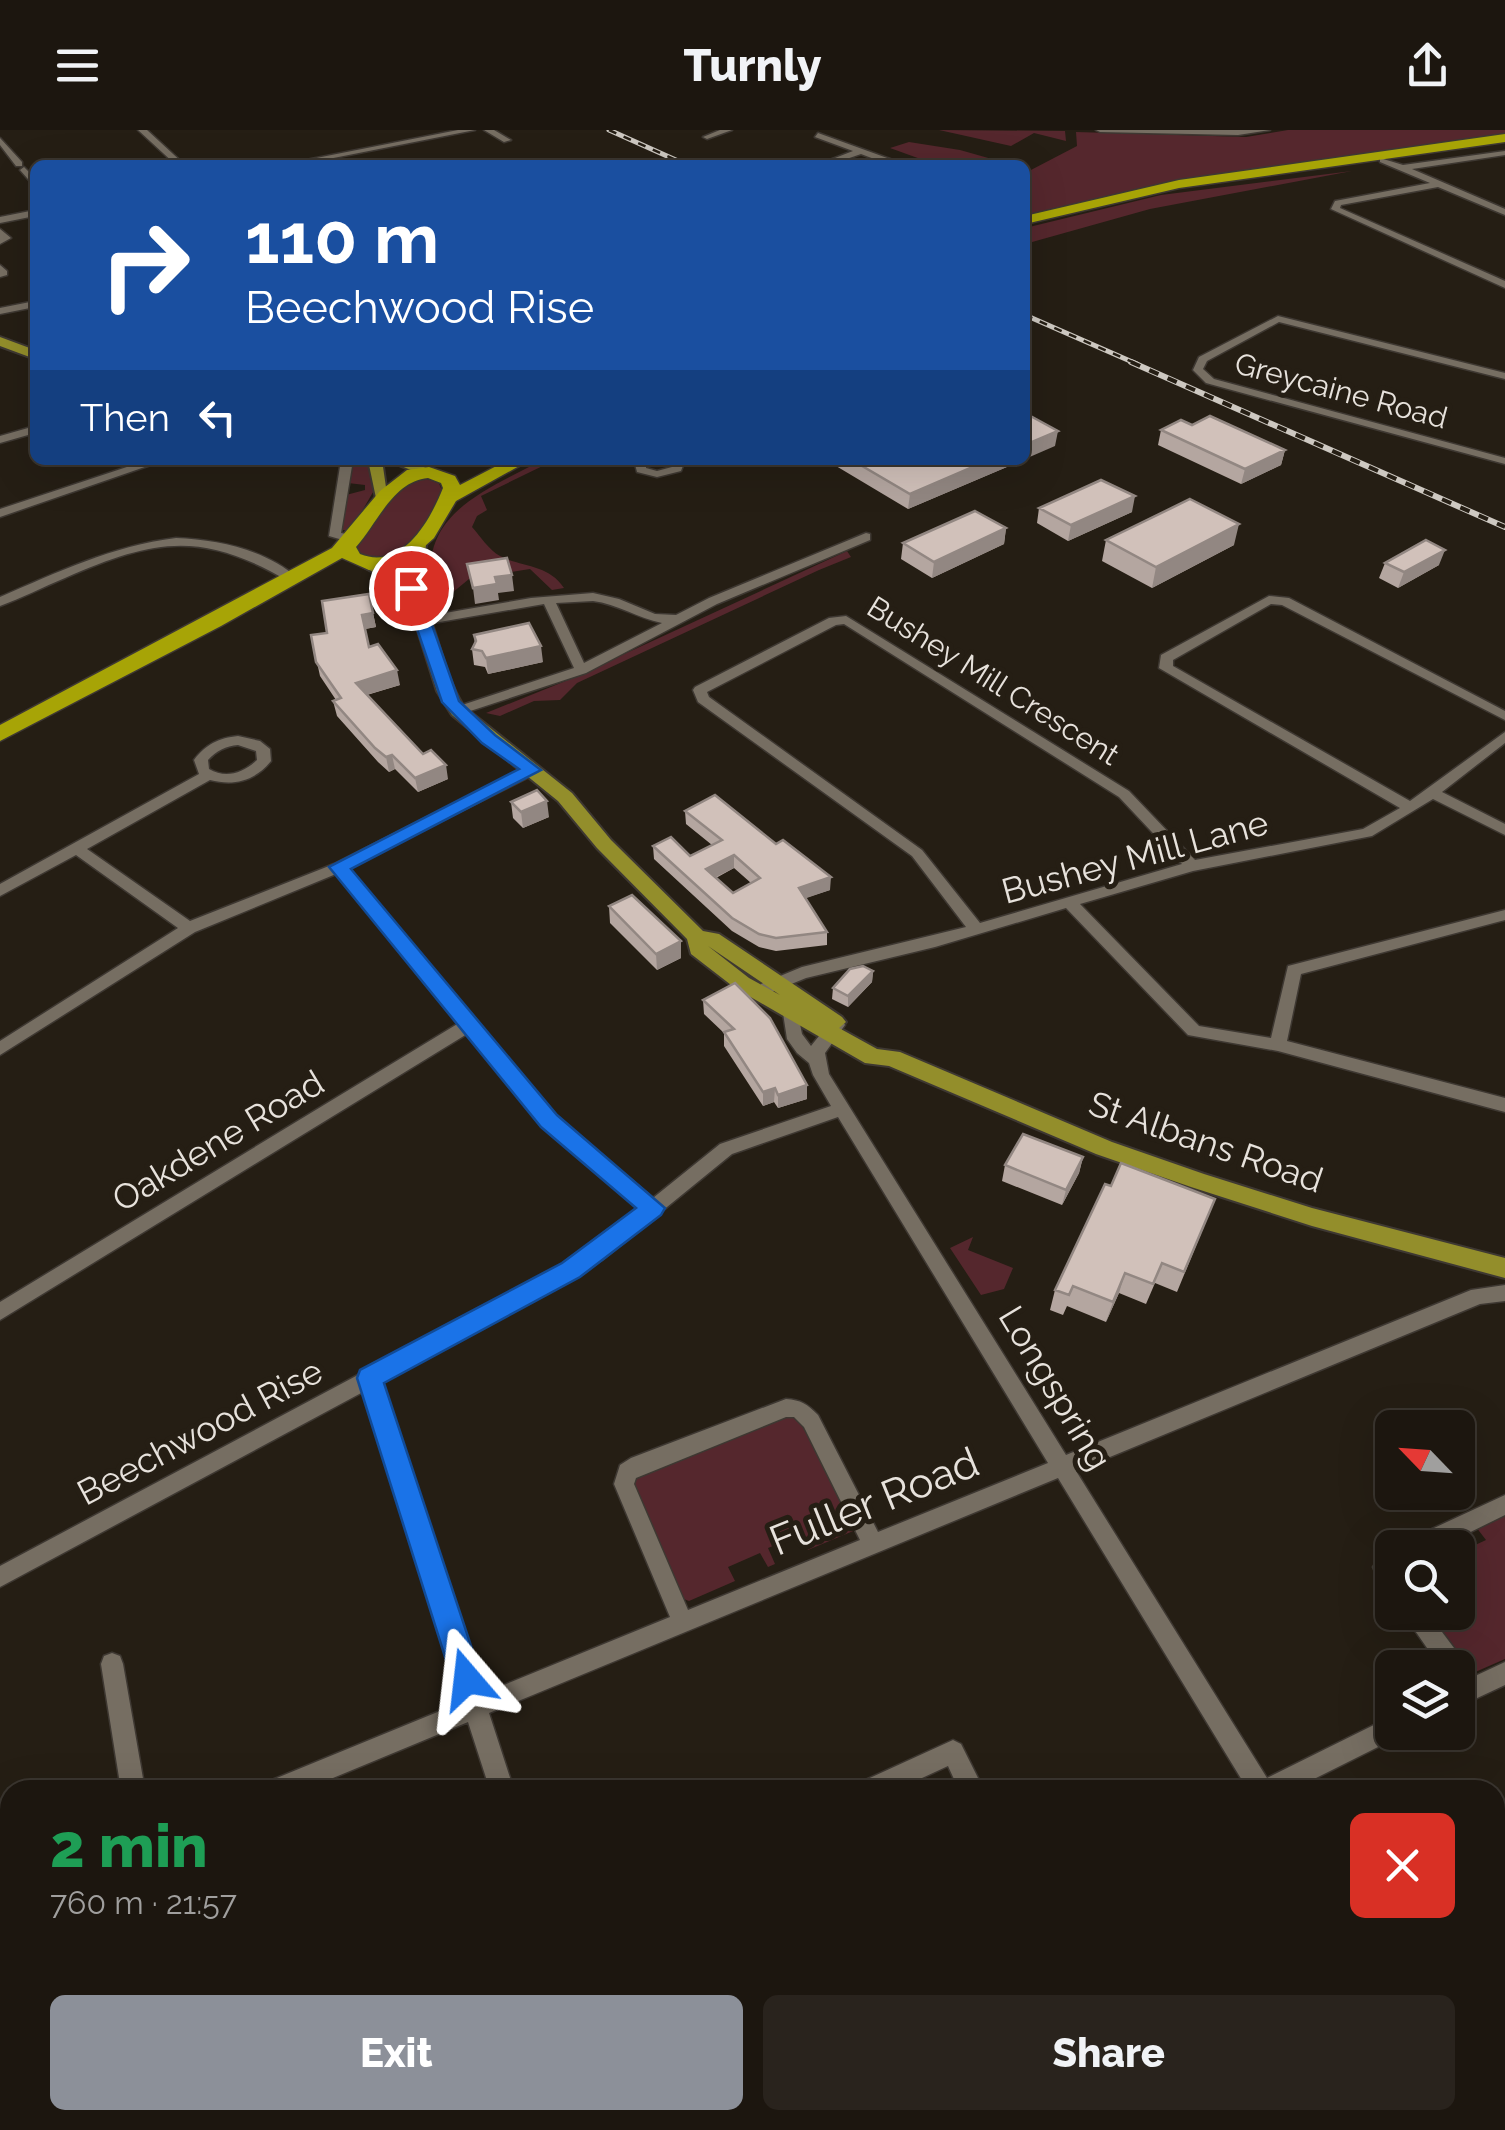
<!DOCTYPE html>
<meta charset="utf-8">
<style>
body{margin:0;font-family:Raleway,sans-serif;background:#29231d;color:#f1f3f6;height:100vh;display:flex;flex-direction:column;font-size:38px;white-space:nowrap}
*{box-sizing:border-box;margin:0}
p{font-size:32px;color:#a09f9e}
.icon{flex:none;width:55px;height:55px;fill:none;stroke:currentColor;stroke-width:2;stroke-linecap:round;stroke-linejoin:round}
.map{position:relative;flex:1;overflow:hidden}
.drawer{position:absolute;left:0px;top:1650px;width:1505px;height:350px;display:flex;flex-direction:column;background:#1c160f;border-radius:30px 30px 0 0;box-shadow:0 10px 40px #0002,0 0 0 2px #3a352f}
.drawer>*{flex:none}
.banner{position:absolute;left:30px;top:30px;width:1000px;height:305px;border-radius:15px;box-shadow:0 10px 40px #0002,0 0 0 2px #3a352f;background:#1a4fa0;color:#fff;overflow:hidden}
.needle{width:65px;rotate:295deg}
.fabs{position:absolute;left:1375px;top:1280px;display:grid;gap:20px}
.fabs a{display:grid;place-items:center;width:100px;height:100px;border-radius:15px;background:#1c160f;box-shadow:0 10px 40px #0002,0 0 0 2px #3a352f;font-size:50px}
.pin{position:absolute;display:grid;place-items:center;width:85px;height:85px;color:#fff;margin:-42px;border:5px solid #fff;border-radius:50%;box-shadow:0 2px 10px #0007}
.me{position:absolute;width:110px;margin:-55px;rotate:343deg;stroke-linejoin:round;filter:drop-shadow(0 0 8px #0008)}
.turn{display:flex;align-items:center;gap:35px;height:210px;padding:0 50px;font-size:45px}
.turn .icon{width:130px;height:130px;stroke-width:2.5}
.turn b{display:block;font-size:70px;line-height:85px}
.then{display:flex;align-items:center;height:95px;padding:0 50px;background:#0003;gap:20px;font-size:38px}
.round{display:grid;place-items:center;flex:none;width:105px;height:105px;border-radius:15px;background:#29231d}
.head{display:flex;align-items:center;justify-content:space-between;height:170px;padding:0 50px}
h1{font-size:60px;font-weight:800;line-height:75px;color:#1e9e55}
.cta{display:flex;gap:20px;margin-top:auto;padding:20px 50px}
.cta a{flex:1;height:115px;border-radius:15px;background:#8c9099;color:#fff;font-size:40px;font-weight:800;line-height:115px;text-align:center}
.cta a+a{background:#29231d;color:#f1f3f6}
header{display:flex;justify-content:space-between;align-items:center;height:130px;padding:0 50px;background:#1c160f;font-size:45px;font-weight:800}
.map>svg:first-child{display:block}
.green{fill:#55272d}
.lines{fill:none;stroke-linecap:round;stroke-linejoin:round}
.minor-casing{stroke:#3e3832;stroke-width:3}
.major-casing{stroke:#3e3832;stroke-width:4}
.highway-casing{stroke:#3e3832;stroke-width:3}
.minor{fill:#766e62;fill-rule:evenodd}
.major{fill:#938e2b;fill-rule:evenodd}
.highway{fill:#a7a406;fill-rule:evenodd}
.rail-far1-casing{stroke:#cdc8c1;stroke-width:5}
.rail-casing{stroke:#cdc8c1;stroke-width:6}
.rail-far1{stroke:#251e14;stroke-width:2.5;stroke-dasharray:8;stroke-linecap:butt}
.rail{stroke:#251e14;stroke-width:4;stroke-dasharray:10;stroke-linecap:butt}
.wall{fill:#b4a6a0;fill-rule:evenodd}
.shaded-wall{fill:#928782}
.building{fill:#d1c1ba;stroke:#928782;stroke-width:2.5;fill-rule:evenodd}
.route{fill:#1a73e8;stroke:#114b97;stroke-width:2.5}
.labels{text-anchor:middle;stroke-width:10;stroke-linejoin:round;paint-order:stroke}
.far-street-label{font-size:30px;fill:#e7e2dc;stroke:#251e14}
.street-label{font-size:35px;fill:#e7e2dc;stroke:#251e14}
.near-street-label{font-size:42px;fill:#e7e2dc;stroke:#251e14}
</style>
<header><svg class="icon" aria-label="menu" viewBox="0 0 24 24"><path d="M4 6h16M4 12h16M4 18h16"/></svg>Turnly<svg class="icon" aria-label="share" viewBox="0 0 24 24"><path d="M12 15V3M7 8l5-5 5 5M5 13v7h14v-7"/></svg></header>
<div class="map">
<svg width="1505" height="2000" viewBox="0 0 1505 2000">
<rect width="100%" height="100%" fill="#251e14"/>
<path class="green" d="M 939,0 L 1065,1 L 1066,11 L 1034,3 L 1011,16 Z
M 1288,0 L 1505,0 L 1505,3 L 1175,50 L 1025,85 L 1025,40 L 1029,41 L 1077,16 L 1076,2 L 1246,7 Z
M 909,12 L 960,20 L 1013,35 L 918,35 L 926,31 L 890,18 Z
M 1352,41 L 1150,79 L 1025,114 L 1025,98 L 1161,65 Z
M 351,330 L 367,330 L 376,357 L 351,400 L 341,400 L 346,365 L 365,360 L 365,355 L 348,353 Z
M 543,330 L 555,330 L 481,366 L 487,380 L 477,386 L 472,397 C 480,406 489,420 500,426 C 523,438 548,434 564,458 L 552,460 L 530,439 L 469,449 L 446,468 L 435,469 C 412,387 483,361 543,330 Z
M 421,348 L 438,351 L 443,363 C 419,399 410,434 361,426 L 356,417 L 400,356 Z
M 847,421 L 851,427 L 819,440 L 577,553 L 560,570 L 534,571 L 500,586 L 486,583 L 568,550 Z
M 973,1107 L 968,1120 L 1013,1138 L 1004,1159 L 981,1165 L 950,1118 Z
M 783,1283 L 796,1284 L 858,1399 L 808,1420 L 800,1405 L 768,1418 L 775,1434 L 768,1437 L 760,1423 L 728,1437 L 735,1451 L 689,1471 L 681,1468 L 633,1352 L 637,1345 Z
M 1505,1384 L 1505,1529 L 1473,1543 L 1464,1540 L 1437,1502 L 1450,1496 L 1441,1483 L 1458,1482 L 1458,1423 L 1486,1410 L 1476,1397 Z"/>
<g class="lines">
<g class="minor-casing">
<path id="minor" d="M 138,0 L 147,0 L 185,35 L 176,35 Z
M 458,0 L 475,0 L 298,35 L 281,35 Z
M 484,0 L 494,0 L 511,10 L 504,12 Z
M 720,0 L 732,0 L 707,9 L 703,7 Z
M 1096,0 L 1270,0 L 1238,5 L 1100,2 Z
M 818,3 L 901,33 L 902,35 L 890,35 L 861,24 L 829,35 L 817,35 L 853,21 L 815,7 Z
M 0,8 L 22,32 L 22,36 L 16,36 L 0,15 Z
M 1505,21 L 1505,25 L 1412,39 L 1505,79 L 1505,85 L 1438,57 L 1341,75 L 1340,78 L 1505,151 L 1505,158 L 1331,79 L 1335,71 L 1430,53 L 1380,32 L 1380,28 L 1403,35 Z
M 24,37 L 35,48 L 35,57 L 20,40 Z
M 35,80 L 35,86 L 0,93 L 0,87 Z
M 0,99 L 11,108 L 0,114 Z
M 0,135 L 7,141 L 7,145 L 0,147 Z
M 35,171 L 35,177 L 0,184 L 0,178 Z
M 1278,186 L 1505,243 L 1505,249 L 1279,192 L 1207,231 L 1203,239 L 1214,249 L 1505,328 L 1505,334 L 1206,253 L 1193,240 L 1199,227 Z
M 35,296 L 35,303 L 0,313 L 0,306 Z
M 148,330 L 165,330 L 0,387 L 0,379 Z
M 341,330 L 353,330 L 341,403 L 357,406 L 359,409 L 353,413 L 329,406 Z
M 634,330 L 646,330 L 646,338 L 657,341 L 672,337 L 673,330 L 685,330 L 681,341 L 657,347 L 637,342 Z
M 866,403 L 870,404 L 870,410 L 717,474 L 586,543 L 458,585 L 453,584 L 453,578 L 574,538 L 544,474 L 422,495 L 416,491 L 422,487 L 531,468 L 593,463 L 619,469 L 655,484 L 676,485 L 709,468 ZM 593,471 C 617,474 638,488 662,493 L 584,533 L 556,473 Z
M 176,408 C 219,410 264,419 298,448 L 288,451 C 201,400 154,409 65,448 C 43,457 22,468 0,476 L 0,467 C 58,442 112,416 176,408 Z
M 1269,466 L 1289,468 L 1505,581 L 1505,590 L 1282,475 L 1271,474 L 1173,530 L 1173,536 L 1410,671 L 1505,602 L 1505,613 L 1442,662 L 1505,694 L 1505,705 L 1433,669 L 1372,706 L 1193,741 L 1080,774 L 1199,896 L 1271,908 L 1288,836 L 1505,780 L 1505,790 L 1301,844 L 1287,911 L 1505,968 L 1505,982 L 1278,921 L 1188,905 L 1066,778 L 935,817 L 806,848 L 767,864 L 761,862 L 759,858 L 761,854 L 802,837 L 966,797 L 912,726 L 698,572 L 693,560 L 695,557 L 829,488 L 846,486 L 1129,661 L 1195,730 L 1363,699 L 1400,678 L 1159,538 L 1161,525 ZM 844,494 L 1119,667 L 1182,734 L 980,793 L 922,720 L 709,567 L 707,562 L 836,495 Z
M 238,606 L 260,611 L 270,619 L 271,631 C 255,651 234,656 210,650 L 87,719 L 190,791 L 334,734 L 527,637 L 537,637 L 537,643 L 348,738 L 555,986 L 653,1068 L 720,1014 L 831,976 L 813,945 L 809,933 L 797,923 L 787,909 L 783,883 L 791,877 L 797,879 L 802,904 L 811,916 L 831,891 L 843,891 L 845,895 L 825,923 L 829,944 L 1066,1325 L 1471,1160 L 1505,1155 L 1505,1171 L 1480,1174 L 1076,1341 L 1267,1648 L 1392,1586 L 1392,1602 L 1402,1602 L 1400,1606 L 1292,1660 L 1248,1660 L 1058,1348 L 489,1583 L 514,1660 L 490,1660 L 468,1592 L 304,1660 L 263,1660 L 267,1652 L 462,1572 L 363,1262 L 0,1457 L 0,1436 L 564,1135 L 588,1120 L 640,1078 L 543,996 L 467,904 L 0,1190 L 0,1172 L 459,893 L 336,744 L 195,802 L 0,925 L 0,911 L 178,798 L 76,725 L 0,766 L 0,754 L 199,644 L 194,630 C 206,614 219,608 238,606 ZM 238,615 L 256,621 L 257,630 C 243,643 226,649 209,639 L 208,630 C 216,621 226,616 238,615 ZM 838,987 L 1048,1333 L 878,1402 L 818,1285 C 807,1274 801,1270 786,1269 L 631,1328 L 620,1335 L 614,1354 L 670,1487 L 482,1564 L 380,1252 L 602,1130 L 732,1024 ZM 786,1287 L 794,1287 L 804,1297 L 860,1410 L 688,1480 L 634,1354 L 636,1348 Z
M 1505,1365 L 1505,1385 L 1438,1418 L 1403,1418 L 1406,1411 Z
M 1392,1418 L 1392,1466 L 1384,1463 L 1373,1437 L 1384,1421 Z
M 1402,1482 L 1427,1482 L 1463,1530 L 1466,1538 L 1463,1546 L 1458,1548 L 1458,1538 L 1441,1538 Z
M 112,1523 L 120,1526 L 123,1534 L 145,1660 L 121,1660 L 101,1534 L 104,1526 Z
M 1505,1532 L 1505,1555 L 1458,1577 L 1458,1554 Z
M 953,1610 L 961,1614 L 984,1660 L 959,1660 L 948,1636 L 896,1660 L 857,1660 L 861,1652 Z
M 10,1755 L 10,1779 L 0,1783 L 0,1759 Z
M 139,1990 L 165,1990 L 164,2000 L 138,2000 Z
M 564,1990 L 607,1990 L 602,2000 L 560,2000 Z
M 908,1990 L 934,1990 L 938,2000 L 912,2000 Z
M 1018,1990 L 1058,1990 L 1054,2000 L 1014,2000 Z
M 1451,1990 L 1479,1990 L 1483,2000 L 1455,2000 Z"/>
</g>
<g class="major-casing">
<path id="major" d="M 0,207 L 35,220 L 35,229 L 0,216 Z
M 368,330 L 382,330 L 388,371 L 376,368 Z
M 387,330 L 408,330 L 437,343 L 425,346 Z
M 413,411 L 426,414 L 424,443 L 417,461 C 439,498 441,542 464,577 L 572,663 L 611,710 L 703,801 L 719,804 L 842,887 L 846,892 L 839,898 L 877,919 L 900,922 L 1112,1012 L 1204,1044 L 1312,1078 L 1505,1128 L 1505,1148 L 1312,1096 L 1191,1057 L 1096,1024 L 889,936 L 865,933 L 735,858 L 691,824 L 687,809 L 597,718 L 558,671 L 452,585 L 437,561 L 411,479 L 403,464 L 388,450 L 362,436 L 376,433 L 406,450 ZM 708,816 L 780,865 L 749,848 Z"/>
</g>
<g class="highway-casing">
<path id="highway" d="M 1505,4 L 1505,12 L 1179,58 L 1025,94 L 1025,86 L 1179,50 Z
M 508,330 L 530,330 L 456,371 L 434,408 L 407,432 L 369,440 L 342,428 L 221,496 L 0,611 L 0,595 L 332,418 L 380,361 L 407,340 L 429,337 L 455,346 L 460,355 ZM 428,348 L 441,353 L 443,358 C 430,391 402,441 360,424 L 356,417 C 377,394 393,351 428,348 Z"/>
</g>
<use href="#minor" class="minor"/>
<use href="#major" class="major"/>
<use href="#highway" class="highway"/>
<g class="rail-far1-casing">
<path id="rail-far1" d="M 609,0 L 687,35
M 1025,185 L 1137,234"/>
</g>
<g class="rail-casing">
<path id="rail" d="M 1131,232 L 1505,397"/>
</g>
<use href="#rail-far1" class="rail-far1"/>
<use href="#rail" class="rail"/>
</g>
<path class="wall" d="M 1192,295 L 1285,320 L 1281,335 L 1241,354 L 1158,315 L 1161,300 Z
M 826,330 L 1023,330 L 908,379 Z
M 1039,378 L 1132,382 L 1068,411 L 1037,393 Z
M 1006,398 L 1004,414 L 932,448 L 901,429 L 903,413 Z
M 1106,410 L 1234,415 L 1152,458 L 1102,431 Z
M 1385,433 L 1439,435 L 1398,458 L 1379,448 Z
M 369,464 L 376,497 L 365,499 L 369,517 L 400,555 L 367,565 L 448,649 L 418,662 L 395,639 L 389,642 L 378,632 L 337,586 L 333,571 L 336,570 L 320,546 L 311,505 L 327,503 Z
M 474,505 L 543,532 L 488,544 L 485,537 L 474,535 L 472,519 L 475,514 Z
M 511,672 L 549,687 L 523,698 L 513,688 Z
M 685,681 L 830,760 L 805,768 L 827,802 L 827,815 L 776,821 L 759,817 L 732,801 L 654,729 L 653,716 L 690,726 L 712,715 L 686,694 ZM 734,738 L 751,753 L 733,763 L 716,748 Z
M 609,776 L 681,828 L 657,840 L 610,793 Z
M 873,841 L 872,852 L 848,877 L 832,869 L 833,858 Z
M 703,870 L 807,955 L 807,969 L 778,978 L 774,972 L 763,976 L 724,916 L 724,903 L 704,884 Z
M 1083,1027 L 1079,1043 L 1062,1075 L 1002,1051 L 1005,1035 Z
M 1207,1089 L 1177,1162 L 1155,1153 L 1146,1174 L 1119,1163 L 1106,1192 L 1067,1176 L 1063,1185 L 1050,1180 L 1055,1160 Z"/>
<path class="shaded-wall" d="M 1058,301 L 1055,316 L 1025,329 L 1025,315 Z
M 1285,320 L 1281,335 L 1241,354 L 1245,339 Z
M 989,330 L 1023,330 L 908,379 L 910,364 Z
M 1135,366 L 1132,382 L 1068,411 L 1071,395 Z
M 1239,394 L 1234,415 L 1152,458 L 1156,437 Z
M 1006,398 L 1004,414 L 932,448 L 934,432 Z
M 1445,420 L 1439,435 L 1398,458 L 1404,442 Z
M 512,445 L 514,461 L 498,463 L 499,470 L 475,474 L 473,458 L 495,447 Z
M 373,483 L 376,497 L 365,499 L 362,485 Z
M 541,516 L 543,532 L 488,544 L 486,528 Z
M 397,540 L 400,555 L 359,567 L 356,553 Z
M 392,625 L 395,639 L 389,642 L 386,627 Z
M 446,635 L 448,649 L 418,662 L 415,648 Z
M 547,671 L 549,687 L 523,698 L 521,682 Z
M 734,725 L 734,738 L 706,752 L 706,739 Z
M 831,747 L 830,760 L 798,771 L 799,758 Z
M 681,811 L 681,828 L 657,840 L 656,824 Z
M 873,841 L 872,852 L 848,877 L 848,866 Z
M 807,955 L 807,969 L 778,978 L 778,965 Z
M 775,958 L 774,972 L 763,976 L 763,962 Z
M 1083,1027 L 1079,1043 L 1062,1075 L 1066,1060 Z
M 1125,1143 L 1119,1163 L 1106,1192 L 1113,1172 Z"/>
<path class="building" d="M 1025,283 L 1058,301 L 1025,315 Z
M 1210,286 L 1285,320 L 1245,339 L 1161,300 L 1181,290 L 1192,295 Z
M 852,330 L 989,330 L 910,364 Z
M 1101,350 L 1135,366 L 1071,395 L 1039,378 Z
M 1190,369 L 1239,394 L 1156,437 L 1106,410 Z
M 975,381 L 1006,398 L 934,432 L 903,413 Z
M 1426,410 L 1445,420 L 1404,442 L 1385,433 Z
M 507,428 L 512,445 L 495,447 L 497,454 L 473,458 L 467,434 Z
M 369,464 L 373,483 L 362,485 L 369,517 L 378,514 L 397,540 L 356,553 L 423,624 L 431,620 L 446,635 L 415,648 L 392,625 L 386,627 L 375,618 L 333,571 L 341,568 L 316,532 L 311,505 L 327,503 L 322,471 Z
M 529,493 L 541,516 L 486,528 L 482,521 L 472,519 L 476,511 L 474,505 Z
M 537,660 L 547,671 L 521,682 L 511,672 Z
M 715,665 L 776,714 L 783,710 L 831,747 L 799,758 L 827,802 L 776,808 L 759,804 L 732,788 L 653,716 L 671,707 L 690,726 L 722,710 L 685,681 ZM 734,725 L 760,748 L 733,763 L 706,739 Z
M 632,765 L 681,811 L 656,824 L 609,776 Z
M 863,836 L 873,841 L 848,866 L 833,858 L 850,839 Z
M 735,853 L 770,888 L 807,955 L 778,965 L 775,958 L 763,962 L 724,902 L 734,899 L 703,870 Z
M 1023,1004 L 1083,1027 L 1066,1060 L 1005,1035 Z
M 1121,1033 L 1215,1069 L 1184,1142 L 1162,1133 L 1153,1154 L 1125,1143 L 1113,1172 L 1073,1156 L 1069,1165 L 1055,1160 L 1105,1054 L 1111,1056 Z"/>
<path class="route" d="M 405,455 L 419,458 L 459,571 L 495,605 L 541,640 L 351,739 L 557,985 L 665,1078 L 661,1085 L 580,1147 L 384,1253 L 482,1549 L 477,1560 L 467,1564 L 457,1560 L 452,1549 L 357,1248 L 360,1240 L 562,1133 L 636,1078 L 541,997 L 329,737 L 519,639 L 482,613 L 442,572 L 403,458 Z"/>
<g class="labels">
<g class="far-street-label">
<text transform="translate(1341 261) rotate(15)" y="10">Greycaine Road</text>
<text transform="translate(993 551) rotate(32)" y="10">Bushey Mill Crescent</text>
</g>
<g class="street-label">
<text transform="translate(1135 727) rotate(-15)" y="12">Bushey Mill Lane</text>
<text transform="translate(218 1011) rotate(-31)" y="12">Oakdene Road</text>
<text transform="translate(1206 1012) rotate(19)" y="12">St Albans Road</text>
<text transform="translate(1055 1258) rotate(59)" y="12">Longspring</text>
<text transform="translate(200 1302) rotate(-28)" y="12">Beechwood Rise</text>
</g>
<g class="near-street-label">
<text transform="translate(874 1371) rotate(-22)" y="15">Fuller Road</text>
</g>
</g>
</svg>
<div class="fabs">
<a><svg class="needle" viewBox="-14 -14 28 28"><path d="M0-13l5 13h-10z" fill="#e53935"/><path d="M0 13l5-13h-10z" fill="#a09f9e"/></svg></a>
<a><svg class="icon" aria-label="search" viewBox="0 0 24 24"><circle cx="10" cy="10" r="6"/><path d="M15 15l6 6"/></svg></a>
<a><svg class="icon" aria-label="layers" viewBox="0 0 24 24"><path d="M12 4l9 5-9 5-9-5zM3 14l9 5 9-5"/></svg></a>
</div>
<div class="pin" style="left:411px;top:458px;background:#d93025"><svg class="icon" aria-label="arrive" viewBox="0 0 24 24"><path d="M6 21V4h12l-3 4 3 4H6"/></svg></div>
<svg class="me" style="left:467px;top:1549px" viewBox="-20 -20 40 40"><path d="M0-17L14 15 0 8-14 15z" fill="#1a73e8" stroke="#fff" stroke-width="4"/></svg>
<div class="banner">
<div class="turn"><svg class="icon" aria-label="right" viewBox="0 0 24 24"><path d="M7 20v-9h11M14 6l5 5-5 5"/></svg><div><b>110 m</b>Beechwood Rise</div></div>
<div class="then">Then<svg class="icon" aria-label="left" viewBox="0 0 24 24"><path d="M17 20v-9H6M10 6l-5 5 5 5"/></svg></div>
</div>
<section class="drawer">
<div class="head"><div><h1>2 min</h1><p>760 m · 21:57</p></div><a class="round" style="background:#d93025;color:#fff"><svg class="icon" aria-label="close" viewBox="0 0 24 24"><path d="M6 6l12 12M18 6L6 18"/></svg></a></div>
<div class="cta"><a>Exit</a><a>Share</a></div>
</section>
</div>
